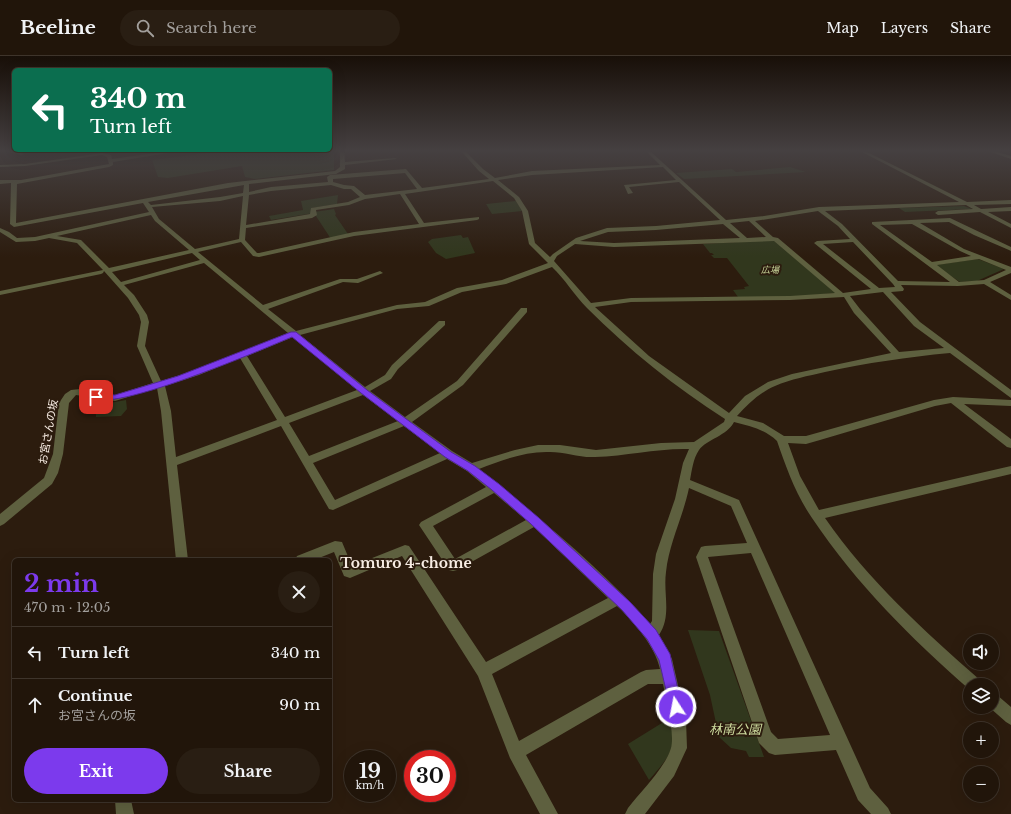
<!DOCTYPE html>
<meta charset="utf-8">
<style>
body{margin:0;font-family:"Libre Baskerville","Noto Sans JP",serif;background:#291e13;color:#f1f3f6;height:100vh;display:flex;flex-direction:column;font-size:15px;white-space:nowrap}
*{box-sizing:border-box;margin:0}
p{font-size:13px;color:#a29f9c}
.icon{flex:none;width:22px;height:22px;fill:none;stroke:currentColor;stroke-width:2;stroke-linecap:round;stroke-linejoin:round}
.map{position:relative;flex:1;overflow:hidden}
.details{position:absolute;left:12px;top:502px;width:320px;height:244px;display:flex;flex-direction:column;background:#21150a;border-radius:6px;box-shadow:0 4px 16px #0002,0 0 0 1px #3e342b}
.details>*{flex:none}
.top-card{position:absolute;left:12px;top:12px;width:320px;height:84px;border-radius:6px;box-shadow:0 4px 16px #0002,0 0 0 1px #3e342b;background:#0b6e4f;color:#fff;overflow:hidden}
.buttons{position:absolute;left:963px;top:578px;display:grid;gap:8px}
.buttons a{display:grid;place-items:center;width:36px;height:36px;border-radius:50%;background:#21150a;box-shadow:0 4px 16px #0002,0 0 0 1px #3e342b;font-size:20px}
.speed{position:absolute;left:344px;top:694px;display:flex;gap:8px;font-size:20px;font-weight:700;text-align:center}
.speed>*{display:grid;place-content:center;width:52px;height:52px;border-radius:50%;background:#21150a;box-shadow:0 4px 16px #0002,0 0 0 1px #3e342b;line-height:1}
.speed small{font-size:10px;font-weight:400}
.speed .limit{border:6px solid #d22;background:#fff;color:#111}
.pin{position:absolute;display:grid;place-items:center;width:34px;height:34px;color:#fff;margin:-17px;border-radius:8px;box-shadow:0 2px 6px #0006}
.me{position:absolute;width:44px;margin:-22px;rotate:349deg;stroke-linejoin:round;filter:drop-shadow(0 0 3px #0008)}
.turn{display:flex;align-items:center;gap:14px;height:84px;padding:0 12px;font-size:18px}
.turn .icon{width:52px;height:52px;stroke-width:2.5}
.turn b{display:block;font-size:28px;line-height:34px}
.round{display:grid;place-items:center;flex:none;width:42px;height:42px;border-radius:21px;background:#291e13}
.summary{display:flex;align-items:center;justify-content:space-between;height:68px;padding:0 12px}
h1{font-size:24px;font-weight:700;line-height:30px;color:#7c3aed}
.action{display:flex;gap:8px;margin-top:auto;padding:8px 12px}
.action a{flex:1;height:46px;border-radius:24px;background:#7c3aed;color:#fff;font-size:16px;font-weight:700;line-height:46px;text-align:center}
.action a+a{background:#291e13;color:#f1f3f6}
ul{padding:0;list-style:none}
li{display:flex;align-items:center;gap:12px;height:52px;padding:0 12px;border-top:1px solid #3e342b}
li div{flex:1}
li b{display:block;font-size:15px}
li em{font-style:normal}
header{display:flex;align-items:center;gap:24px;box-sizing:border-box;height:56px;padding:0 20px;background:#21150a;border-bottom:1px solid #3e342b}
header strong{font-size:19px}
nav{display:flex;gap:22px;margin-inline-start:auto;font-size:14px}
.search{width:280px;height:36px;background:#291e13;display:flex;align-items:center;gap:10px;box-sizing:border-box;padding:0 14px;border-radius:22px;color:#a29f9c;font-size:15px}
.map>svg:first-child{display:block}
.green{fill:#31371d}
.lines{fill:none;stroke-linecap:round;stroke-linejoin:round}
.minor{fill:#5e603f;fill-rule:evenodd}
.route{fill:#7c3aed;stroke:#51269a}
.labels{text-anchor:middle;stroke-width:4;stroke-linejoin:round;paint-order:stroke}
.far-park-label{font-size:9px;font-style:italic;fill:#cddb9e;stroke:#2c1c0e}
.street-label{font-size:11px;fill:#f7ece3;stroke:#2c1c0e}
.near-park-label{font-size:13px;font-style:italic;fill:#cddb9e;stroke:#2c1c0e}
.near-neighbourhood-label{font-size:14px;font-weight:bold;fill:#f7ece3;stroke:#2c1c0e}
</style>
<header>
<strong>Beeline</strong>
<div class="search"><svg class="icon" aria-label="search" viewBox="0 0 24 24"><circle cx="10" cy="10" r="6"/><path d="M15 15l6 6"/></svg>Search here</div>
<nav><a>Map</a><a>Layers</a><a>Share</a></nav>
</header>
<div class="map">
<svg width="1011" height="758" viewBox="0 0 1011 758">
<rect width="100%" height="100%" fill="#2c1c0e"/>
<path class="green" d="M 225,95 L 334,95 L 334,114 L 255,123 L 245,121 L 242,110 L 168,122 L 158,121 L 152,104 Z
M 790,111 L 806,116 L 684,123 L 676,117 L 732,113 L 736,116 Z
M 338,139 L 337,148 L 312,152 L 314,156 L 334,153 L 336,158 L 335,159 L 348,178 L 331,183 L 314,157 L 271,164 L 269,160 L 303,154 L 301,145 Z
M 516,145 L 522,155 L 492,158 L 486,148 Z
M 964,150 L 972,153 L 905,156 L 899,152 Z
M 461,179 L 463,182 L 468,181 L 475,197 L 446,203 L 436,197 L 428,186 L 432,183 Z
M 774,184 L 835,236 L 835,237 L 793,241 L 738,241 L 733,234 L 745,233 L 744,231 L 749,230 L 727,202 L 714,202 L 711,199 L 714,199 L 712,197 L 710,197 L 703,188 Z
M 978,203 L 1004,213 L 977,225 L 960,226 L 934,209 Z
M 126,344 L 127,353 L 121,360 L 96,361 L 96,352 L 104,348 Z
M 688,574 L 719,575 L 764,701 L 749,701 L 746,695 L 731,692 L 719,681 L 710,639 Z
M 670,662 C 678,693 669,701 649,724 L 628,688 Z"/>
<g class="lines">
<path class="minor" d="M 4,95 L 12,95 L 24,98 L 22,99 Z
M 170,95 L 180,95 L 113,106 L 113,109 L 109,111 L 17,128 L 16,167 L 228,127 L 335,115 L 340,111 L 340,95 L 344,95 L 345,106 L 395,102 L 397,103 L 345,109 L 345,113 L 336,118 L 249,128 L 249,136 L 271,131 L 328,126 L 327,121 L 330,119 L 406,113 L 422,132 L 489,123 L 479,115 L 461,95 L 465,95 L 483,113 L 495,122 L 532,115 L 660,109 L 646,95 L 650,95 L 726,164 L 764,160 L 819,151 L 959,146 L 860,95 L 865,95 L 967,146 L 1011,144 L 1011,148 L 974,149 L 981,153 L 1011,151 L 1011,155 L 988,156 L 1011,168 L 1011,172 L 980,156 L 938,159 L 935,157 L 938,155 L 973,153 L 966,149 L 825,155 L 842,168 L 898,225 L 950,226 L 872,168 L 872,166 L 950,162 L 1011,191 L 1011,195 L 1009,194 L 974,179 L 949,166 L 920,167 L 964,193 L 1011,211 L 1011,217 L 990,226 L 1011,239 L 1011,244 L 984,228 L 958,230 L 901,229 L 904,233 L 903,235 L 891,236 L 920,266 L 1011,334 L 1011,342 L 950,297 C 907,301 867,307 825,316 C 808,320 791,323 775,330 C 759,337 748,348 737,360 L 763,367 L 784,380 L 806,380 L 934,344 L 953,341 L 1011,344 L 1011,350 L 964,348 L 1011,383 L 1011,392 L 1007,391 L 951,347 L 935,350 L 820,384 L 806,388 L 788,387 L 800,420 L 819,454 L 1011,410 L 1011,418 L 825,462 C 868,524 923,574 980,624 L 982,629 L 970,629 L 970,634 C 909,580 858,530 812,462 C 796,439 786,411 777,385 C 765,373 749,370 734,366 C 727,380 707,383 699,394 C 693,403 692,414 690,424 L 739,444 L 870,732 L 888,752 L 891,758 L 871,758 L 858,744 L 836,694 L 775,699 L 769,697 L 759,687 L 696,501 L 701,491 L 705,490 L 747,487 L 731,450 L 689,432 C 683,461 669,487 666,516 C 663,538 672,559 659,579 L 672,603 L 686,664 L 687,692 L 674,720 L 645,758 L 625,758 L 628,752 C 641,735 665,712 671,692 C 675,677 666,643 663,628 L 648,628 L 526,699 L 558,758 L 540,758 L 510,702 L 478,620 L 402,500 L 350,522 L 344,520 L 334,496 L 314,504 L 295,504 L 297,500 L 335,485 L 342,486 L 352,510 L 405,489 L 409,490 L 486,606 L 608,542 L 534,471 L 457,514 L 453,515 L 449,514 L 419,469 L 421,466 L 486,431 L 467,415 L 447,403 L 333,454 L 329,453 L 281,370 L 177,409 L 188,504 L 176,504 L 161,355 L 157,332 L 115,345 L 76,339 L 69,347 L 63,398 L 58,417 L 52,428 L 4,468 L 0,470 L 0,458 L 44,422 L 53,398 L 59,347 L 65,338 L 71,334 L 80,333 L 108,339 L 115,339 L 153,327 L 137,290 L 141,266 L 139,259 L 128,242 L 104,215 L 103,217 L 101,218 L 0,239 L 0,235 L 103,214 L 77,187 L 49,182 L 35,185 L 16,186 L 0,176 L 0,172 L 9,176 L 17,182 L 35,181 L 149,156 L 143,147 L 14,171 L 10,168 L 11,127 L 0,128 L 0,124 L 21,124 L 109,108 L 107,101 L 102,99 L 25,110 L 0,111 L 0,109 L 25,108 L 102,97 L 111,99 L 112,103 ZM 663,111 L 676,124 L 624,129 L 628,138 L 633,137 L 629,131 L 679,126 L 720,164 L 656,170 L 607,172 L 576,182 L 553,198 L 550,201 L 535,187 L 528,155 L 519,141 L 498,124 L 532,119 ZM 405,117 L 417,133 L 365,139 L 354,130 L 344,129 L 333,126 L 333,123 ZM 493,125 L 514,142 L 522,155 L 529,188 L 548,207 L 502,224 L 457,232 L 425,246 L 397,249 L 296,275 L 268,253 L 343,226 L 358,227 L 383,217 L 380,215 L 357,223 L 340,223 L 263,249 L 198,196 L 241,186 L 253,200 L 259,201 L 354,180 L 477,164 L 479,163 L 479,161 L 424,167 L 405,138 ZM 244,129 L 243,137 L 220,141 L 151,149 L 148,146 ZM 331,129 L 344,133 L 351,133 L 360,141 L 348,146 L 311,152 L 310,158 L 246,169 L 249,139 L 271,135 ZM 400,138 L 419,168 L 354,176 L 259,197 L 257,197 L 245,184 L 246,172 L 312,162 L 317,159 L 316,154 L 349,149 L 365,143 ZM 243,140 L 239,183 L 195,193 L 159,163 L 152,151 L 220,145 ZM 818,155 L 838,170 L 850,183 L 817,185 L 814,187 L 871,233 L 843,237 L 778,182 L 773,181 L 755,165 ZM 151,159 L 155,165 L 189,194 L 109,212 L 81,184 L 57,180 ZM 749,165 L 766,181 L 747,182 L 730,167 ZM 723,168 L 740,182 L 614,187 L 580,185 L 608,176 L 656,174 ZM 912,168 L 960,195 L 971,200 L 932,206 L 880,169 ZM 774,185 L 835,237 L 790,240 L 631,242 L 591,247 L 554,205 L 557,200 L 575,188 L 614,191 ZM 853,186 L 893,228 L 895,231 L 879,232 L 823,188 ZM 192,197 L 200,204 L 121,226 L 112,216 ZM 979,203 L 1006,214 L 984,224 L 959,226 L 937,209 ZM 204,207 L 288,277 L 193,315 L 161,325 L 145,290 L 149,266 L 147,259 L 134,239 L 124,229 ZM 552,211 C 565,223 574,239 587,252 C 629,294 675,331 725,363 L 724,366 L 694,386 L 661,387 L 596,394 L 560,389 L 538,389 L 515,394 L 472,407 L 452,395 L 412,366 L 463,329 L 527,256 L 527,252 L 521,252 L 457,325 L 405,361 L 370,335 L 391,323 L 398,313 L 445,269 L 445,265 L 439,265 L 392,309 L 385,319 L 365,331 L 300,279 L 397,253 L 429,250 L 462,236 L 506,228 ZM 883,236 L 914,270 L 944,292 L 899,296 L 860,253 L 850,240 ZM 844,241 L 854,257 L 891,297 L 792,318 L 768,326 L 745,340 L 729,357 L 649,300 L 595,251 L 631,246 L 790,244 ZM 293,281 L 357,334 L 285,361 L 247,300 ZM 240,302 L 277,364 L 176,401 L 171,355 L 165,330 L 199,319 ZM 363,339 L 398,365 L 309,400 L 289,367 ZM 404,370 L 440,397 L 335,444 L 313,407 ZM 689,393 L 683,407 L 675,443 L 656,498 L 653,518 L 652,565 L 650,568 C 600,511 538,461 479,413 C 502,404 526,395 550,396 C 565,396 580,402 595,401 C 627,400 658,392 689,393 ZM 494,437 L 526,464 L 455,503 L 433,470 ZM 751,497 L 830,679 L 778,683 L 771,676 L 708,501 ZM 617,550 C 634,566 655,590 660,613 L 646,614 L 641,616 L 519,685 L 492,618 Z
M 988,95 L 994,95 L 1011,100 L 1011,103 Z
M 992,636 L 997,639 L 1011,651 L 1011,669 L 1006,666 L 989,651 L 992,651 Z
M 115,744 L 131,744 L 134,758 L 116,758 Z"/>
</g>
<linearGradient id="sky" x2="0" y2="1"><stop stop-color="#180f08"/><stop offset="0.47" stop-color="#454041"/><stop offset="1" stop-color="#454041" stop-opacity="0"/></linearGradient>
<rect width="1011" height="201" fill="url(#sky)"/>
<path class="route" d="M 291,276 L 296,276 L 367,334 L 451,396 L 475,410 L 499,428 L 539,462 L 630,546 L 656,574 L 670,598 L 682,651 L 680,656 L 676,658 L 671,656 L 659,604 L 647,583 L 622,554 L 531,468 L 492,434 L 468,415 L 445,401 L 361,337 L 292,281 C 266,292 109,359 92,341 L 96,338 L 115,339 L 178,320 Z"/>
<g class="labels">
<g class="far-park-label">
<text x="770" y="217">広場</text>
</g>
<g class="street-label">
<text transform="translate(48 376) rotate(-80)" y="4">お宮さんの坂</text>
</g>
<g class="near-park-label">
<text x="735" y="678">林南公園</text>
</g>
<g class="near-neighbourhood-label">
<text x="406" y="512">Tomuro 4-chome</text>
</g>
</g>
</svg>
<div class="buttons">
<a><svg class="icon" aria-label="sound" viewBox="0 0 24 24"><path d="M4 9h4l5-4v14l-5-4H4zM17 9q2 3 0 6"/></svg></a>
<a><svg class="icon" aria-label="layers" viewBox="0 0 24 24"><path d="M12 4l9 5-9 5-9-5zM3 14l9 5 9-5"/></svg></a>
<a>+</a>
<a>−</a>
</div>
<div class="speed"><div>19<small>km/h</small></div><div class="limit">30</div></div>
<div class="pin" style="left:96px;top:341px;background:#d93025"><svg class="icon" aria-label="arrive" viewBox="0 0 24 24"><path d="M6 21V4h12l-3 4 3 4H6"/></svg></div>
<svg class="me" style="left:676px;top:651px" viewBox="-20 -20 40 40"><circle r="17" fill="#7c3aed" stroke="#fff" stroke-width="3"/><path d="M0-11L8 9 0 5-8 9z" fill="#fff"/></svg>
<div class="top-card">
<div class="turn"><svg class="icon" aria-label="left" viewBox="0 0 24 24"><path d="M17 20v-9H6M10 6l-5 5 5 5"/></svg><div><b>340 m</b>Turn left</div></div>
</div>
<section class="details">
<div class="summary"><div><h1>2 min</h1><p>470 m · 12:05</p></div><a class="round"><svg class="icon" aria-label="close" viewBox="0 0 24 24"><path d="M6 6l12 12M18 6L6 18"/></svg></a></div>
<ul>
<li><svg class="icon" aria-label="left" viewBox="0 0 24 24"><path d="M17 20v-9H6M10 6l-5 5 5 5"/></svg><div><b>Turn left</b></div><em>340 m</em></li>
<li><svg class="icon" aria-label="ahead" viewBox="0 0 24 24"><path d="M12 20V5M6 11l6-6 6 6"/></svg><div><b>Continue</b><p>お宮さんの坂</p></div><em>90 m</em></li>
</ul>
<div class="action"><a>Exit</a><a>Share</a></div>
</section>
</div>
